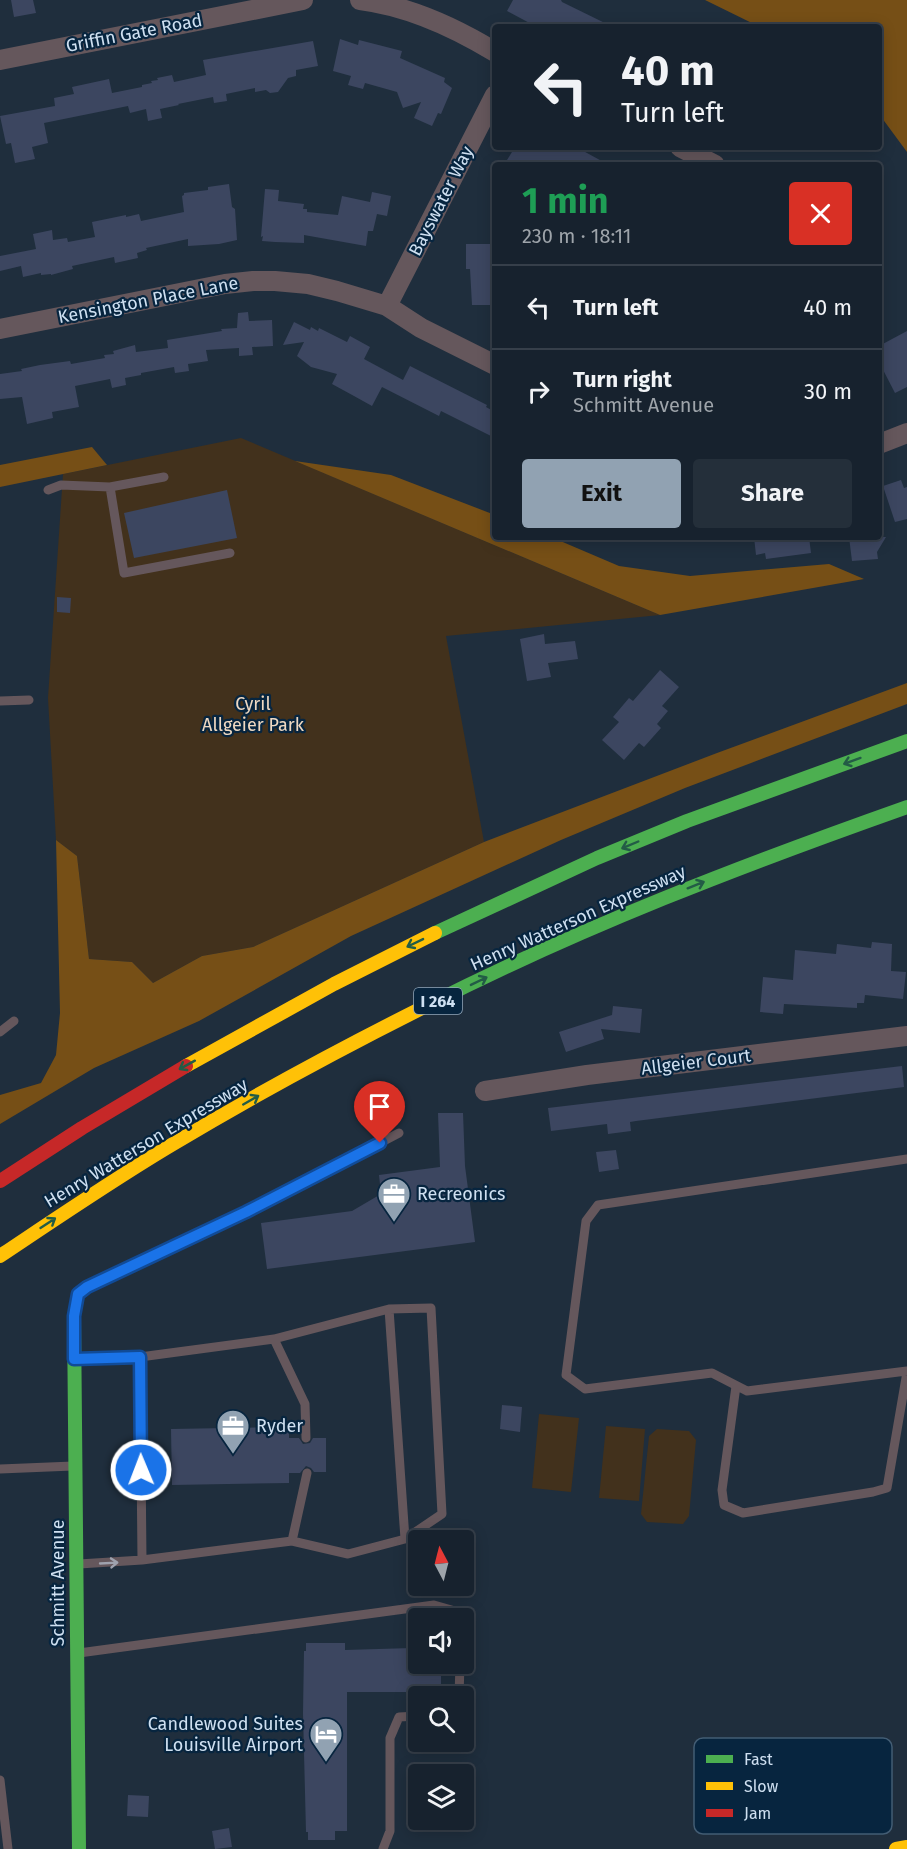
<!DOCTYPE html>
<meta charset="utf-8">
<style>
body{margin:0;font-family:"Fira Sans",sans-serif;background:#242f3a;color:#f1f3f6;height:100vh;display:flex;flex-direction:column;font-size:22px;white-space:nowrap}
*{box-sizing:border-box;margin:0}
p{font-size:20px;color:#9ea4aa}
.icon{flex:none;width:33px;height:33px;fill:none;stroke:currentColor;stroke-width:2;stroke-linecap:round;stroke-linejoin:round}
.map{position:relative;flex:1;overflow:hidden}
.sheet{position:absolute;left:492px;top:162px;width:390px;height:378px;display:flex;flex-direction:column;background:#17222e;border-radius:6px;box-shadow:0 3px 15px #0003,0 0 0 2px #363f4a}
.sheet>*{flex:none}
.hud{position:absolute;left:492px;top:24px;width:390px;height:126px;border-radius:6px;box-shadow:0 3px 15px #0003,0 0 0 2px #363f4a;background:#17222e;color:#f1f3f6;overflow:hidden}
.needle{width:39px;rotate:353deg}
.controls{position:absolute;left:408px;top:1530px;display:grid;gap:12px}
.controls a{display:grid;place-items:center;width:66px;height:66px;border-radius:6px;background:#17222e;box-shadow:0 3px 15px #0003,0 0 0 2px #363f4a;font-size:30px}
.pin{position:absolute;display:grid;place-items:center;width:51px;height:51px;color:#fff;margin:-62px -26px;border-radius:50% 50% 50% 0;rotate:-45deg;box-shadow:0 0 6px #0007}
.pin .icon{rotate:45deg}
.me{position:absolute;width:66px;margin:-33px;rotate:359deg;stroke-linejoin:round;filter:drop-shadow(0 0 4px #0008)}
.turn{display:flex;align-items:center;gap:21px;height:126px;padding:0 30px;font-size:27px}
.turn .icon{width:78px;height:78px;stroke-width:2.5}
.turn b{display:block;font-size:42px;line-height:51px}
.round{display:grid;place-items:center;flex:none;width:63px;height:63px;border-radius:6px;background:#242f3a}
.head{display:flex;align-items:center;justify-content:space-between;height:102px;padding:0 30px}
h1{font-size:36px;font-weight:700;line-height:45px;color:#1e9e55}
.primary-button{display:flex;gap:12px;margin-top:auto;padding:12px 30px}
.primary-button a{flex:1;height:69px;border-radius:6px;background:#91a2b2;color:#111;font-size:24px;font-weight:700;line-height:69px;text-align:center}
.primary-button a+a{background:#242f3a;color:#f1f3f6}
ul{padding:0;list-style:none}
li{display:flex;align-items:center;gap:18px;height:84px;padding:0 30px;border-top:2px solid #363f4a}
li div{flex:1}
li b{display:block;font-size:22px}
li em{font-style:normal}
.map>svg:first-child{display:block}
.green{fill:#42311c}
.forest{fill:#764f16}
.building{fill:#3c4660}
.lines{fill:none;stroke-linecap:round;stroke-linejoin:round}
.lane{stroke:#65575c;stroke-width:9}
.street{stroke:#65575c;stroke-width:20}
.fast{stroke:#4caf50;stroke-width:14}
.slow{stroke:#ffc107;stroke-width:14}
.jam{stroke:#c62828;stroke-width:14}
.oneway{stroke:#235c46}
.oneway2{stroke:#9fa2ae}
.route-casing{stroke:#114b97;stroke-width:15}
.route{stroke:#1a73e8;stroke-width:10}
.labels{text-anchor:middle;stroke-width:4.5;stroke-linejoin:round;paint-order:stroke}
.shield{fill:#07253f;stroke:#93a8bc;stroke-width:1.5}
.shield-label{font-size:16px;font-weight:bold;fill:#cfe0f1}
.street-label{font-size:18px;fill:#cfe0f1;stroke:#07253f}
.park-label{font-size:18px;fill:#efd9c2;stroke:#07253f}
.poi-label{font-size:18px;fill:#cfe0f1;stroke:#07253f;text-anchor:start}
.key{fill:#07253f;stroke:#435d74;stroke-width:1.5}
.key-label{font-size:16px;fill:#cfe0f1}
</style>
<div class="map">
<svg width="907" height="1849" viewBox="0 0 907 1849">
<rect width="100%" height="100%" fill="#1f2e3d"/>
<path class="green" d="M 241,438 L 660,615 L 446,636 L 484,842 L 253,947 L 202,956 L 153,983 L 132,962 L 89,959 L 77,856 L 56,840 L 48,698 L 63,474 Z
M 539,1414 L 579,1418 L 571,1492 L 532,1488 Z
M 606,1426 L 645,1429 L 639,1501 L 599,1498 Z
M 657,1429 L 689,1431 L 696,1440 L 689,1516 L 683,1524 L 647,1522 L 641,1514 L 649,1436 Z"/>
<path class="forest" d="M 705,0 L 907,0 L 907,152 L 879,114 L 879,27 L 760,27 Z
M 92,447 L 107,465 L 0,487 L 0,465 Z
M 295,461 L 391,475 L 495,515 L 495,537 L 551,537 L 619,566 L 690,576 L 829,564 L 864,579 L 660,615 Z
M 907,683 L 907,704 L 685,788 L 561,840 L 351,936 L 199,1021 L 94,1068 L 0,1124 L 0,1095 L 41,1083 L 56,1055 L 60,1013 L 56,840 L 77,856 L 89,959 L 132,962 L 153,983 L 202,956 L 253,947 L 484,842 L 717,753 Z"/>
<path class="building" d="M 11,0 L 33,0 L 36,13 L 14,17 Z
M 513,0 L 561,0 L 562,2 L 613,27 L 537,27 L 507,11 Z
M 340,39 L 358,45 L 359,40 L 402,51 L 400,58 L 445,78 L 444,82 L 452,88 L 441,114 L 438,113 L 432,126 L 414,118 L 421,102 L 403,108 L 397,92 L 365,83 L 363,89 L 348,85 L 351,76 L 333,71 Z
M 313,41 L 318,66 L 296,70 L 296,76 L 288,78 L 278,92 L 270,93 L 266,90 L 255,92 L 255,88 L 226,94 L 227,101 L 214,103 L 213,97 L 178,104 L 179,105 L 160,109 L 162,118 L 148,121 L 146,109 L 130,113 L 128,106 L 44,123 L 48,143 L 32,147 L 35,159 L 15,163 L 11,143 L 6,144 L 0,116 L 55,106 L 54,98 L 74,94 L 72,87 L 109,79 L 112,93 L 142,87 L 142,85 L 152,83 L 151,81 L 158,80 L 157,78 L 172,75 L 174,82 L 206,75 L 203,60 Z
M 515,147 L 576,147 L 609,165 L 516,165 L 507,160 Z
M 229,184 L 232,207 L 235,209 L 237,240 L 219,244 L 188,246 L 188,239 L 146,248 L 147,250 L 137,253 L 138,258 L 115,263 L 114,257 L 72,266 L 73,269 L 51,275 L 51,274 L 41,275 L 41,273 L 23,277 L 21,266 L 0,271 L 0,256 L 36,249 L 33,234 L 52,230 L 53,240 L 67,238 L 68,242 L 95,237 L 92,222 L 126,215 L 126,217 L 139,214 L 141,221 L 184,212 L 182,196 L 184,195 L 184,193 L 208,190 L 208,187 Z
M 265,189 L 279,190 L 278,201 L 304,204 L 303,209 L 307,209 L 307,212 L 338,215 L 342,196 L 370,202 L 372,192 L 391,196 L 387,216 L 377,214 L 373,231 L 368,231 L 366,246 L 304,235 L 304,243 L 275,242 L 262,241 L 263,236 L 261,237 Z
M 466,244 L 495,244 L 495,305 L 472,305 L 470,269 L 466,269 Z
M 248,312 L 249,321 L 272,320 L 273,346 L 252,347 L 253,355 L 239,356 L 239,348 L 206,350 L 208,361 L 188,364 L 189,371 L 175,373 L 174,367 L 141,373 L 141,375 L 125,378 L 126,385 L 112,388 L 110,379 L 75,386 L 79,407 L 52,412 L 53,418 L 27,424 L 22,397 L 0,399 L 0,374 L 22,371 L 21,369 L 40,365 L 70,361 L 71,364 L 105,358 L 104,355 L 114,354 L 113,351 L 135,345 L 136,352 L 168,348 L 167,340 L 222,331 L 221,329 L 237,328 L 238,313 Z
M 294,322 L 310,330 L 311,327 L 318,331 L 319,328 L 347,342 L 350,336 L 370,347 L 364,359 L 403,380 L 410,366 L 487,405 L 486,407 L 495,412 L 495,438 L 441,411 L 439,416 L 382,387 L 372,406 L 354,396 L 332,384 L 337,374 L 311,367 L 297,356 L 304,342 L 283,345 Z
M 907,331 L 907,387 L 895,393 L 879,362 L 879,346 Z
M 901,480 L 904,488 L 907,487 L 907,519 L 895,522 L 883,486 Z
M 227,490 L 237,538 L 134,558 L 124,513 Z
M 754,537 L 809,537 L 811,553 L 766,559 L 765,553 L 756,555 Z
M 849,537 L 886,537 L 877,552 L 878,559 L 852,561 Z
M 57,597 L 71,598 L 70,613 L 57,612 Z
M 544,634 L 545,644 L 575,641 L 578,659 L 548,663 L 551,677 L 527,681 L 520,639 Z
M 660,670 L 679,687 L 662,706 L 668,711 L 657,724 L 661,728 L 644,747 L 639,743 L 624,760 L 602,740 L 619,722 L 613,717 L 629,698 L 633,701 Z
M 872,942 L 892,944 L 891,971 L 906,972 L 903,999 L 865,995 L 864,1003 L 857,1003 L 857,1008 L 784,1004 L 783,1014 L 760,1012 L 763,977 L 793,980 L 795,950 L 836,954 L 837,944 L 871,948 Z
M 613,1006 L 642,1009 L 640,1033 L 601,1029 L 604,1039 L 566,1052 L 559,1032 L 612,1015 Z
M 902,1066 L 904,1087 L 636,1121 L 630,1122 L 631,1131 L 608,1134 L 607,1124 L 551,1131 L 548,1108 Z
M 438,1113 L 463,1113 L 465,1166 L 475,1242 L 267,1269 L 261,1223 L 352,1211 L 381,1194 L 379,1175 L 440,1167 Z
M 616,1150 L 619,1169 L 599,1172 L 596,1152 Z
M 502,1405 L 522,1407 L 520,1432 L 500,1429 Z
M 289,1427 L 289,1438 L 299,1438 L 303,1444 L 310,1443 L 313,1438 L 326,1438 L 326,1472 L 314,1472 L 311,1468 L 306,1466 L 300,1473 L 289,1473 L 289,1483 L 172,1485 L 171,1429 Z
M 306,1643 L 345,1643 L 345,1650 L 412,1648 L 418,1649 L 418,1664 L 441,1666 L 441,1688 L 413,1690 L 413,1692 L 347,1692 L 347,1831 L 335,1831 L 335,1840 L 308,1840 L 308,1832 L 306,1832 L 303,1713 L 304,1651 L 306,1651 Z
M 128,1795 L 149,1796 L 148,1817 L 127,1816 Z
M 229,1828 L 232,1847 L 215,1849 L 212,1831 Z"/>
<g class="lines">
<path class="lane" d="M 110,487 L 124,573 L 230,553
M 48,490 L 61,485 L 110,487 L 164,477
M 0,701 L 29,700
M 0,1032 L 14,1021
M 907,1159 L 598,1205 L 586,1221 L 566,1375 L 585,1389 L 712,1373 L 747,1391 L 907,1371
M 389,1309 L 405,1539
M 74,1314 L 78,1294 L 87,1287 L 246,1213 L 399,1133
M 274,1339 L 305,1404 L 306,1438
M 140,1357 L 142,1560
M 76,1359 L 140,1357 L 274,1339 L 389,1309 L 431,1308 L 442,1514 L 405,1539 L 348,1554 L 292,1541 L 142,1560 L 79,1564
M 736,1386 L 722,1490 L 724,1505 L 743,1513 L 873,1492 L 887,1488 L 907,1372
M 0,1469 L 73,1466
M 292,1541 L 307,1473
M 79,1653 L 434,1605 L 455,1611 L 457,1618
M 459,1696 L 460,1664
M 0,1780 L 8,1849
M 383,1849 L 390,1831 L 390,1738 L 399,1717 L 418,1716"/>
<path class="street" d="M 360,0 C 408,6 454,27 495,52
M 0,60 L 303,0
M 680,147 L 715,165
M 387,306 L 495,95
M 0,329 L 225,284 L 253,281 L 275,281 L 308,284 L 337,291 L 387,306 L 421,328 L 495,365
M 879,444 L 907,433
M 485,1091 L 587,1075 L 907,1036"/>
<path class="fast" d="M 435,933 L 597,858 L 687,821 L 907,741
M 426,1006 C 581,927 743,865 907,807
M 74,1316 L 79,1849"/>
<path class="slow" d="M 186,1066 L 334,984 L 435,933
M 0,1256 C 57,1218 114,1179 173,1144 C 255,1095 340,1049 426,1006
M 896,1849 L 907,1847"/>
<path class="jam" d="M 0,1181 L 82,1128 L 186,1066"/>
</g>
<defs><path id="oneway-shaft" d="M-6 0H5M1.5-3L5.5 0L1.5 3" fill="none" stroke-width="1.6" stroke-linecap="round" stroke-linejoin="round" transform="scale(1.5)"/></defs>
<g class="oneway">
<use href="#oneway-shaft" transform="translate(852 761) rotate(160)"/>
<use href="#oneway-shaft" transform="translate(630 845) rotate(157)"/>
<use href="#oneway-shaft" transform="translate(696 885) rotate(-22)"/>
<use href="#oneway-shaft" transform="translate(415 943) rotate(154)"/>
<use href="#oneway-shaft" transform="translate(479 981) rotate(-26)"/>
<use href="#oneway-shaft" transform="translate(187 1065) rotate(151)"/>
<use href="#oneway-shaft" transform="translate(251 1100) rotate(-30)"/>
<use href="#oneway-shaft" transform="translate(48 1223) rotate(-33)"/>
</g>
<use class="oneway2" href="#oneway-shaft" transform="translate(109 1563) rotate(-3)"/>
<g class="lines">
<g class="route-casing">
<path id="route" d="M 141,1470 L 140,1357 L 74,1359 L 74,1316 L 78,1294 L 87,1287 L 246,1212 L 380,1143"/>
</g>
<use href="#route" class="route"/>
</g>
<defs>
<g id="office-pin" transform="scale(1.725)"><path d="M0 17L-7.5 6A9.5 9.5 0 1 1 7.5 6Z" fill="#91a2b2" stroke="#07253f"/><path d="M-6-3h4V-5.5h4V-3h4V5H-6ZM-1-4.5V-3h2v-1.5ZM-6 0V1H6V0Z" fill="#fff"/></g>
<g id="hotel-pin" transform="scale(1.725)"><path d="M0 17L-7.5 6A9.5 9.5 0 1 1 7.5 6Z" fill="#91a2b2" stroke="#07253f"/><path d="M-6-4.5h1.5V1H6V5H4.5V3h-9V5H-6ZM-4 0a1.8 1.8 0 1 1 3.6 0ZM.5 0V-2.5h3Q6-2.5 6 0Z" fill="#fff"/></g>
</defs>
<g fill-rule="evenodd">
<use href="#office-pin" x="394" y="1194"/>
<use href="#office-pin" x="233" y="1426"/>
<use href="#hotel-pin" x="326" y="1734"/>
</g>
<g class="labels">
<rect class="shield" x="414" y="988" width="48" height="26" rx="4.5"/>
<g class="shield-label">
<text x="438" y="1007">I 264</text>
</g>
<g class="street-label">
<text transform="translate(134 33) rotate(-11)" y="6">Griffin Gate Road</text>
<text transform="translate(441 201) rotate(-63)" y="6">Bayswater Way</text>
<text transform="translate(148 300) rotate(-11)" y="6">Kensington Place Lane</text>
<text transform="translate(578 918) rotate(-24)" y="6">Henry Watterson Expressway</text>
<text transform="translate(696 1062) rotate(-7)" y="6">Allgeier Court</text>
<text transform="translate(146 1143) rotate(-31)" y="6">Henry Watterson Expressway</text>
<text transform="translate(58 1583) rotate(-90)" y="6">Schmitt Avenue</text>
</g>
<g class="park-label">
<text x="253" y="710">Cyril<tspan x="253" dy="21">Allgeier Park</tspan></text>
</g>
<g class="poi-label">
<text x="417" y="1200">Recreonics</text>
<text x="256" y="1432">Ryder</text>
<text x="303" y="1730" text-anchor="end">Candlewood Suites<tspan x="303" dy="21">Louisville Airport</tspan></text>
</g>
</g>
<rect x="694" y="1738" width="198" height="96" rx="9" class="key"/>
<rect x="706" y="1755" width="27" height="8" fill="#4caf50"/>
<rect x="706" y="1782" width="27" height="8" fill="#ffc107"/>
<rect x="706" y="1809" width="27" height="8" fill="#c62828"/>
<g class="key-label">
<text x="744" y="1765">Fast</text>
<text x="744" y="1792">Slow</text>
<text x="744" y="1819">Jam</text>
</g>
</svg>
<div class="controls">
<a><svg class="needle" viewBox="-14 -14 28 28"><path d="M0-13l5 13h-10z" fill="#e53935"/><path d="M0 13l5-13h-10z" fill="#9ea4aa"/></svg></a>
<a><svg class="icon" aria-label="sound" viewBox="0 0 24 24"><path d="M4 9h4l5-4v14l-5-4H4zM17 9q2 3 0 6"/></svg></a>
<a><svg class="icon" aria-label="search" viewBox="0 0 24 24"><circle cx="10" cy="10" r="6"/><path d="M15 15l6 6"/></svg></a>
<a><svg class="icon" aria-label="layers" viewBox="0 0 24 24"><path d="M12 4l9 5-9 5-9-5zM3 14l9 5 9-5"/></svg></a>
</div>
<div class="pin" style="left:380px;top:1143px;background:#d93025"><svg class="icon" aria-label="arrive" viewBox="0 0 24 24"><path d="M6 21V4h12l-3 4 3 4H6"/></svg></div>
<svg class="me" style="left:141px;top:1470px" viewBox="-20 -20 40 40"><circle r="17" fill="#1a73e8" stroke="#fff" stroke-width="3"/><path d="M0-11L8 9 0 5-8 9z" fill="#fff"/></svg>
<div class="hud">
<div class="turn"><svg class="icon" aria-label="left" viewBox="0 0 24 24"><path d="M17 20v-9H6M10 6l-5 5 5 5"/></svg><div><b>40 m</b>Turn left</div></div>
</div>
<section class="sheet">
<div class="head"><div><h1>1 min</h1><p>230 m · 18:11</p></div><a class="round" style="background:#d93025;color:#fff"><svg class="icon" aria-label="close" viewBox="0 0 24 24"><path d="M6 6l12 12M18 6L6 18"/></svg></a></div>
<ul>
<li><svg class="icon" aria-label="left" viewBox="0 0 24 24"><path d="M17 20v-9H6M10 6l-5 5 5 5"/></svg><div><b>Turn left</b></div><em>40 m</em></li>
<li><svg class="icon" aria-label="right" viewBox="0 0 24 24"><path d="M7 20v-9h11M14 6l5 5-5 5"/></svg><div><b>Turn right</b><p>Schmitt Avenue</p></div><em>30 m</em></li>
</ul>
<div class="primary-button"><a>Exit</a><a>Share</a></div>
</section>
</div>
